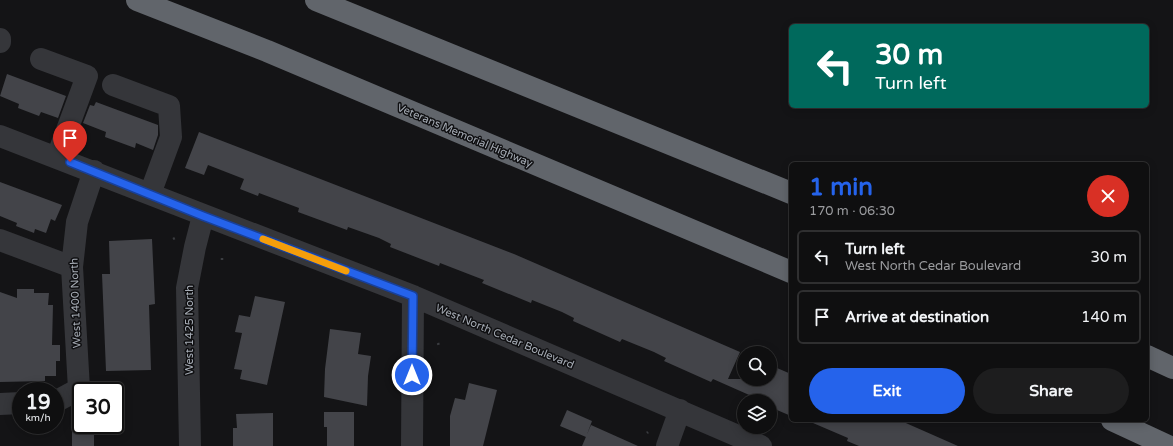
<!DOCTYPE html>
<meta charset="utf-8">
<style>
body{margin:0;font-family:"Varela Round",sans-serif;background:#1d1d1e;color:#f1f3f6;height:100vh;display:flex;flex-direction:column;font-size:15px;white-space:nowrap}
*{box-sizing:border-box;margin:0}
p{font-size:13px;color:#9b9c9f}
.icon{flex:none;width:22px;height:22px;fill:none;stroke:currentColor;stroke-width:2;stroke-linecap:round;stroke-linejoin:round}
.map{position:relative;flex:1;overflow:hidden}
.details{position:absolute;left:789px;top:162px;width:360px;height:260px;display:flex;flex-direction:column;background:#0f0f10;border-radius:6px;box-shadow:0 2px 10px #0003,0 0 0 1px #2f2f30}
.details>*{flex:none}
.banner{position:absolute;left:789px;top:24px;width:360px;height:84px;border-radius:6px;box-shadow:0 2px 10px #0003,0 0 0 1px #2f2f30;background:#00695c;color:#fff;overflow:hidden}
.fabs{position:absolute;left:737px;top:346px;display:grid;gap:8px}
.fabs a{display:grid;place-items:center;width:40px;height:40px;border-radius:50%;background:#0f0f10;box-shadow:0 2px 10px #0003,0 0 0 1px #2f2f30;font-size:20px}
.speed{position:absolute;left:12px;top:382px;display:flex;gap:8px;font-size:20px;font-weight:700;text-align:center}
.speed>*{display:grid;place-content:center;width:52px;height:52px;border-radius:50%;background:#0f0f10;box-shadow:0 2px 10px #0003,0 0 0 1px #2f2f30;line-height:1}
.speed small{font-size:10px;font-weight:400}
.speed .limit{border:2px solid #111;border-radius:6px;background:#fff;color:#111}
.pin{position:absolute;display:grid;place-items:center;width:34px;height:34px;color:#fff;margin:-41px -17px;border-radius:50% 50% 50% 0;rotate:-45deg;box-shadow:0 0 4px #0007}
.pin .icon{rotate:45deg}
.me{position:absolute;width:44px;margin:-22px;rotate:0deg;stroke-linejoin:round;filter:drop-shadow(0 0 3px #0008)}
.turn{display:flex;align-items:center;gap:14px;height:84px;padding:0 20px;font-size:18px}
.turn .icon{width:52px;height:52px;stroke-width:2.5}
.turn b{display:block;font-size:28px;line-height:34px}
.round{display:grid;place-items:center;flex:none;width:42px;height:42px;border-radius:21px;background:#1d1d1e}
.head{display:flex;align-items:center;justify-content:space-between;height:68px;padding:0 20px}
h1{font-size:24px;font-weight:700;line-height:30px;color:#2563eb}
.cta{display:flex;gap:8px;margin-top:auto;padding:8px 20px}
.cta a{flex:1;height:46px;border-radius:24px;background:#2563eb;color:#fff;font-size:16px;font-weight:700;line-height:46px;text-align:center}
.cta a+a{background:#1d1d1e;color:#f1f3f6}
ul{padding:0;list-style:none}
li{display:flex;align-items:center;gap:12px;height:54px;margin:0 8px 6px;padding:0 12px;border:2px solid #2f2f30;border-radius:6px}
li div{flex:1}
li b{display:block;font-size:15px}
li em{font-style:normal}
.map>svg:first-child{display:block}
.building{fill:#434449}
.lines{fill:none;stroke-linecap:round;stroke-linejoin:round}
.path{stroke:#3b3d41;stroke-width:2.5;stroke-dasharray:2 3;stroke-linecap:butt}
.minor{stroke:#35363a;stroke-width:22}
.highway{stroke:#61656b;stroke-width:22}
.route-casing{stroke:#184099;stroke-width:10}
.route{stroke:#2563eb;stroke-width:7}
.slow{stroke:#f59e0b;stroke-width:7}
.labels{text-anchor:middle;stroke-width:3;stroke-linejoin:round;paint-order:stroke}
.street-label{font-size:11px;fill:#a6acb5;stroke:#0f0f11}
</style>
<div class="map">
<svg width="1173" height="446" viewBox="0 0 1173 446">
<rect width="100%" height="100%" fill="#141416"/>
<path class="building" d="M 7,74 L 66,96 L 58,118 L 41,112 L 39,116 L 18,108 L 19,104 L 0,96 Z
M 96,102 L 158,125 L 158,135 L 153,150 L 136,143 L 135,148 L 105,137 L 106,132 L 83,123 L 90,105 L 94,106 Z
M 199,132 L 514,254 L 740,352 L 728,379 L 770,379 L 770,365 L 791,374 L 791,416 L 770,407 L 770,401 L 757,401 L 755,400 L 756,398 L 713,379 L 711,382 L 664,361 L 666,358 L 654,352 L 622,339 L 620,342 L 573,321 L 574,318 L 562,312 L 532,300 L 531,303 L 482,283 L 484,280 L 471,275 L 440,263 L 439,266 L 390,247 L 391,244 L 379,238 L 348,227 L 347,230 L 298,212 L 299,208 L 259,193 L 258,196 L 240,189 L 244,179 L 208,165 L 204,175 L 185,168 Z
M 0,182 L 62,205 L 55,221 L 51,219 L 46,233 L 35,229 L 34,233 L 16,226 L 17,223 L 0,216 Z
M 152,239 L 155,304 L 149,305 L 151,370 L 106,371 L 102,274 L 110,274 L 109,241 Z
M 17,289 L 34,289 L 34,293 L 49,293 L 48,305 L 53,305 L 52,345 L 60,345 L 60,361 L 56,361 L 56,376 L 45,376 L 45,381 L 0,382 L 0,292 L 17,298 Z
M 255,296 L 285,302 L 267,385 L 240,379 L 242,370 L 234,369 L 242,333 L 235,332 L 239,315 L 250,317 Z
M 330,329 L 361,333 L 358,354 L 371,356 L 368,376 L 367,406 L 324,397 L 325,369 Z
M 469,383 L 497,390 L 483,446 L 450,446 L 450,416 L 455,398 L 465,400 Z
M 567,410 L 592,421 L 586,437 L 560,426 Z
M 324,412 L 354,412 L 354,446 L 327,446 L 327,427 L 324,427 Z
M 273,413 L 273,446 L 233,446 L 233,428 L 237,428 L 236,414 Z
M 806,420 L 899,420 L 958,446 L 859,446 L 847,441 L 848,438 Z
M 591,425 L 638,446 L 582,446 Z
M 94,431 L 94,446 L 72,446 L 72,432 Z"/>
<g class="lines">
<path class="path" d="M 173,239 L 175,238
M 222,258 L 222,261
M 438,343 L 439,346
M 647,433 L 648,432"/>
<path class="minor" d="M 0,39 L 0,42
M 41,59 L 87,76 L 57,157
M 113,85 L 169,106 L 171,137 L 150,194
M 0,136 L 413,296 L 761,446
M 0,240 L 72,267
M 55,402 L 79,389 L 72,267 L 77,222 L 94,171
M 0,404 L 21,403
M 190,446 L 187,288 L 195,247 L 203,216
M 412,446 L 413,296
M 667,446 L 680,410"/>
<path class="highway" d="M 137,0 L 267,51 L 791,272
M 316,0 L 791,193
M 1147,356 L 1173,368
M 1112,420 L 1168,446"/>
</g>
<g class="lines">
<g class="route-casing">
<path id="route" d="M 70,162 L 203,216 L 413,296 L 412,375"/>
</g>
<use href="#route" class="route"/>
<path class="slow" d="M 263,239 L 346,271"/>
</g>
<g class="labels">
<g class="street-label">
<text transform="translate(465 135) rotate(23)" y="4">Veterans Memorial Highway</text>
<text transform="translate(75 303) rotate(-92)" y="4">West 1400 North</text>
<text transform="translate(189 330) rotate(-90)" y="4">West 1425 North</text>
<text transform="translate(505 336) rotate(23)" y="4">West North Cedar Boulevard</text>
</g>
</g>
</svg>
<div class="fabs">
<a><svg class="icon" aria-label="search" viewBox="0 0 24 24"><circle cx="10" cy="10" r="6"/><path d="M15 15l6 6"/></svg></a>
<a><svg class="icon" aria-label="layers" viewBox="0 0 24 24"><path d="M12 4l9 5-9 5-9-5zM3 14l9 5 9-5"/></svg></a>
</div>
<div class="speed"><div>19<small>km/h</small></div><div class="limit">30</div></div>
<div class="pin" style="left:70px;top:162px;background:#d93025"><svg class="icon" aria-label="arrive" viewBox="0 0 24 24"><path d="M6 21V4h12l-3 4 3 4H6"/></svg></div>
<svg class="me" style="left:412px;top:375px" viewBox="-20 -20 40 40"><circle r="17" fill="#2563eb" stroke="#fff" stroke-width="3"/><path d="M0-11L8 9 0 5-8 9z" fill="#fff"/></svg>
<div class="banner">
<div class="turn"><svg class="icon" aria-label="left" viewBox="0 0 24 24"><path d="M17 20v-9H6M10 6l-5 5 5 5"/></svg><div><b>30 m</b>Turn left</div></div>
</div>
<section class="details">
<div class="head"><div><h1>1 min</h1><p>170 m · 06:30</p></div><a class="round" style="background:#d93025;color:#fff"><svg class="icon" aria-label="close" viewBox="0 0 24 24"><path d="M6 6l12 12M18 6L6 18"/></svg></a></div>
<ul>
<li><svg class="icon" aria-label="left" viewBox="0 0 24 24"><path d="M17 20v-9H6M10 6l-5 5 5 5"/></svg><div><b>Turn left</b><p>West North Cedar Boulevard</p></div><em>30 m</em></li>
<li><svg class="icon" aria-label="arrive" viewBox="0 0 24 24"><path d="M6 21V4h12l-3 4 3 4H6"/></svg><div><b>Arrive at destination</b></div><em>140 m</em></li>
</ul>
<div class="cta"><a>Exit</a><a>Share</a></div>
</section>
</div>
